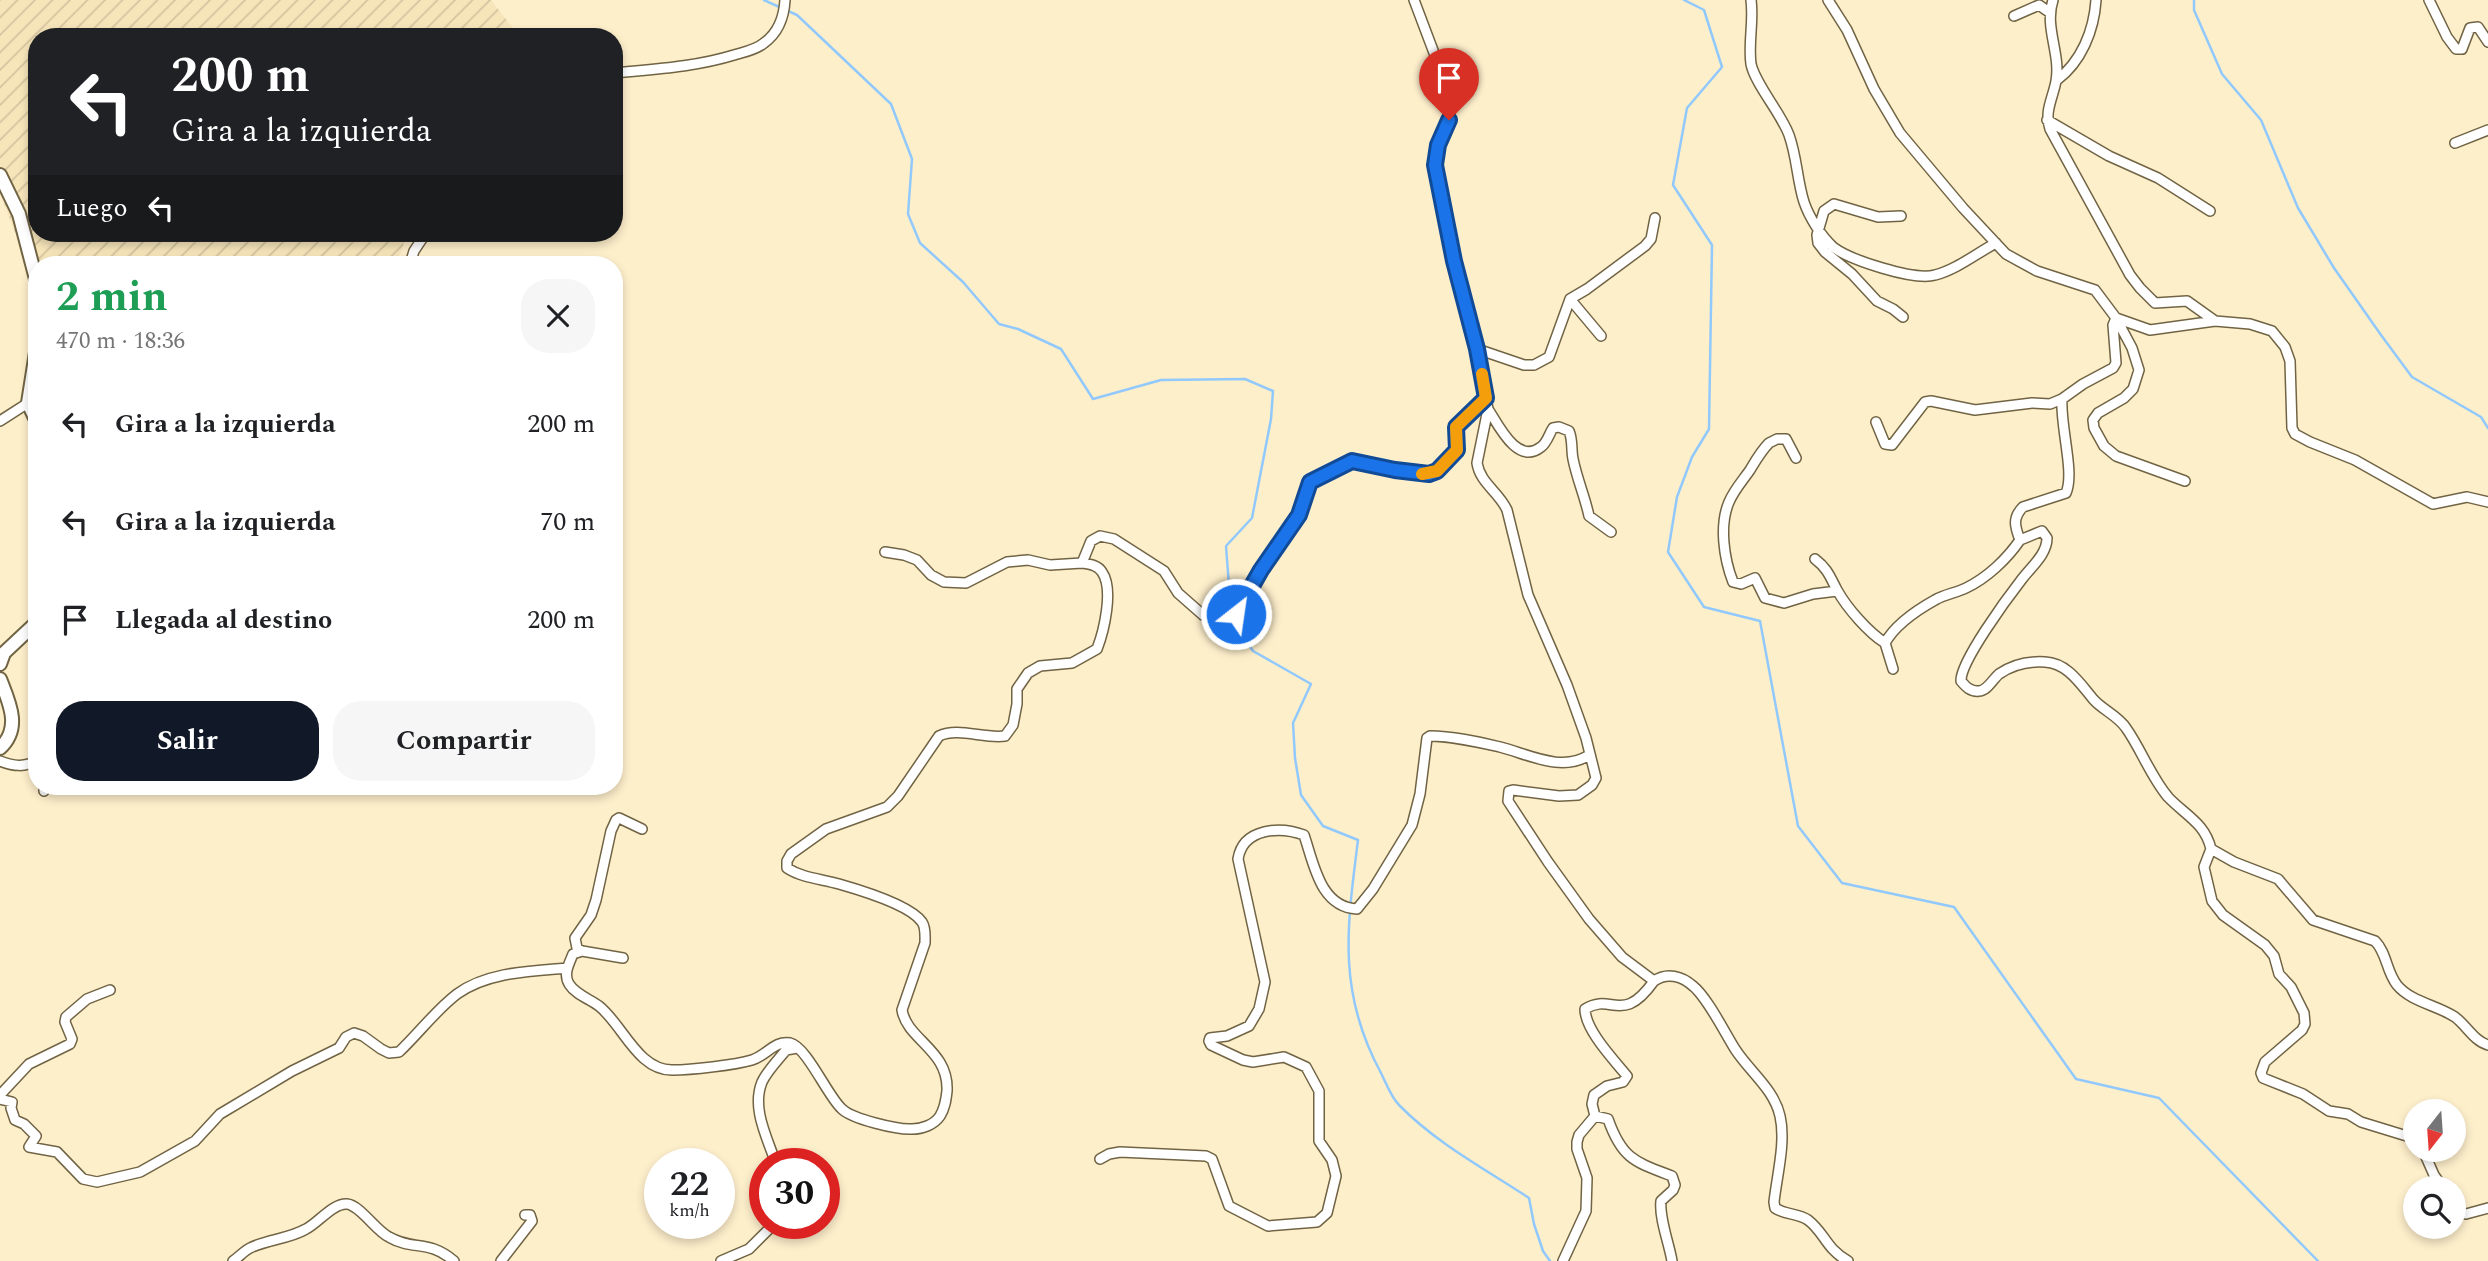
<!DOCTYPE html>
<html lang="es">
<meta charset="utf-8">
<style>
body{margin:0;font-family:Spectral,serif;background:#f6f6f6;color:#202124;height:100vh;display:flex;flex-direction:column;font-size:26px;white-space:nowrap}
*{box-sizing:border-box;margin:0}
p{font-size:23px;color:#757577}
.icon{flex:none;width:38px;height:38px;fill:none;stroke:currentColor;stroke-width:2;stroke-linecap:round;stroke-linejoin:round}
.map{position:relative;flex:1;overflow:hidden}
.panel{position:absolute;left:28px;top:256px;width:595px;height:539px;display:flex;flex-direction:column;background:#fff;border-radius:28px;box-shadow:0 4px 10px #0003}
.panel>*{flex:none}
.hud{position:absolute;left:28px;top:28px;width:595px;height:214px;border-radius:28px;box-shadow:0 4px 10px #0003;background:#202124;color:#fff;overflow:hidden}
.needle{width:46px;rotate:197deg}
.fabs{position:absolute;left:2403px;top:1099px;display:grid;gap:14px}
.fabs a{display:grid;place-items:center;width:63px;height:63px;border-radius:50%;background:#fff;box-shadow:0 4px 10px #0003;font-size:35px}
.speed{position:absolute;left:644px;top:1148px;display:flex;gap:14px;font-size:35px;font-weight:700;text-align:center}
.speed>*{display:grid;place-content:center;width:91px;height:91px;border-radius:50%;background:#fff;box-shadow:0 4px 10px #0003;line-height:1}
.speed small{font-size:18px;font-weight:400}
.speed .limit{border:10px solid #d22;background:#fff;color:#111}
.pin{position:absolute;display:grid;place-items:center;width:60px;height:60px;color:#fff;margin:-72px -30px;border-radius:50% 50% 50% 0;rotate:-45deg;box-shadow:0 0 7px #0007}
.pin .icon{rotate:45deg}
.me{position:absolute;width:77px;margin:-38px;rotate:30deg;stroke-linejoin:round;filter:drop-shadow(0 0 5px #0008)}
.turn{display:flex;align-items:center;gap:24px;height:147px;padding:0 28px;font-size:32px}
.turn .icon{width:91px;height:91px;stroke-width:2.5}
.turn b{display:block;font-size:49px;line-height:60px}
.then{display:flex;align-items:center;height:66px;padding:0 28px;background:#0003;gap:14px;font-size:26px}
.round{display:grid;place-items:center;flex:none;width:74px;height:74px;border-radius:28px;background:#f6f6f6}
.summary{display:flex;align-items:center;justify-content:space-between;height:119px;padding:0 28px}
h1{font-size:42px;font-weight:700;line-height:52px;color:#1e9e55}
.primary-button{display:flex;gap:14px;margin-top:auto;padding:14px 28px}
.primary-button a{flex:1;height:80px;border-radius:28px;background:#111827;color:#fff;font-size:28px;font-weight:700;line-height:80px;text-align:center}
.primary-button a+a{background:#f6f6f6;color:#202124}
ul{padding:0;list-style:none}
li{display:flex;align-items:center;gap:21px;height:98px;padding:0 28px}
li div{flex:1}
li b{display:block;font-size:26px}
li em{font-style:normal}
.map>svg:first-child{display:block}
.industrial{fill:url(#industrial-furrows)}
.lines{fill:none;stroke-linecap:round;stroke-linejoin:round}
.stream{stroke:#91c9fc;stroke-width:2.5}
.street-casing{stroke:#716444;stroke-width:12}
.secondary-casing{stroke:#716444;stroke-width:16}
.street{stroke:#fff;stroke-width:9}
.secondary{stroke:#fff;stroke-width:12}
.route-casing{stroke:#114b97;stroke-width:18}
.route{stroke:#1a73e8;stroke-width:12}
.slow{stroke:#f59e0b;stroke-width:12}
</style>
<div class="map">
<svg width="2488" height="1261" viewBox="0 0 2488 1261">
<defs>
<pattern id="industrial-furrows" width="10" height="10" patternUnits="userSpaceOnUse" patternTransform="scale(1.75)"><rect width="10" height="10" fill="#f7e5ba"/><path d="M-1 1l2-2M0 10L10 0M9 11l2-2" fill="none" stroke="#d4c49f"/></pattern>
</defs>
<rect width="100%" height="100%" fill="#feefcb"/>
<path class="industrial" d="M 0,0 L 491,0 L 520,37 L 37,37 L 37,233 L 407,233 L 397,264 L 37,264 L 37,291 L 0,193 Z"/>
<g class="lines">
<path class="stream" d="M 764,0 L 797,15 L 891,104 L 912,159 L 908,214 L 920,243 L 963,282 L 999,324 L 1018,329 L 1061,349 L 1093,399 L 1161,380 L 1245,379 L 1273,391 L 1271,419 L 1252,518 L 1226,546 L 1231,612
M 1684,0 L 1704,10 L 1722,67 L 1687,108 L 1673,185 L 1712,245 L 1709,429 L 1692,457 L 1677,497 L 1668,552 L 1704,607 L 1760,621 L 1798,826 L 1842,883 L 1954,907 L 2076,1079 L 2159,1098 L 2318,1261
M 2194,0 L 2194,10 L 2222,74 L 2261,120 L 2298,208 L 2334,268 L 2381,335 L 2412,377 L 2481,417 L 2488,428
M 1232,619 L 1253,651 L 1311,684 L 1293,723 L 1295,758 L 1301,795 L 1323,826 L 1358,840 C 1347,927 1337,992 1381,1073 C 1386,1083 1391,1097 1399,1105 C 1436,1143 1485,1169 1529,1198 L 1534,1224 L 1543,1251 L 1550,1261"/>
<g class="street-casing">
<path id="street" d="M 1414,0 L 1448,90 L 1451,106 L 1449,120 L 1438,145 L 1435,165 L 1454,261 L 1477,349 L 1488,409 L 1477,463 C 1480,483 1499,492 1507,510 L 1528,595 L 1567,685 L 1586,738 L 1596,778 L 1592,785 L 1578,795 L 1559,796 L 1513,790 L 1509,791 L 1508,801 L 1548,862 L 1589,919 L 1622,957 L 1654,981 C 1622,1026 1612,992 1585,1009 C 1585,1030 1614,1060 1627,1076 L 1623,1082 L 1607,1086 L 1594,1095 L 1592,1104 L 1595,1116 L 1579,1135 L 1577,1142 L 1577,1149 L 1587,1178 L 1586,1211 L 1563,1261
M 1751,0 C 1754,21 1748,43 1751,64 C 1755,84 1781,113 1789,135 C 1797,157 1797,180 1804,202 C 1809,217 1821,236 1833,247 C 1850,260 1914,281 1935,275 C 1956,270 1977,253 1996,243
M 1828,0 L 1847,30 L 1874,89 L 1900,133 L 1963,208 L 2006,254 L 2037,271 L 2095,290 L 2116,318 L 2132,348 L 2139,370 L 2133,389 L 2124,398 L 2098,413 L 2093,420 L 2094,428 L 2104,446 L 2116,456 L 2185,481
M 2053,0 C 2044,27 2061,54 2056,81 C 2053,98 2044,111 2050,129 L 2130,275 L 2140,288 L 2155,303 L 2187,301 L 2215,321
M 2429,0 L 2447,37 L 2456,49 L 2462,49 L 2470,28 L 2478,27 L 2488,42
M 2014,16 L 2039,5 L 2049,12
M 614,73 C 655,69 695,67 734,55 C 744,52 756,50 764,43 C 778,33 784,17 785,0
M 2057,80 C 2081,62 2094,31 2096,0
M 2047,120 L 2109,156 L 2158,178 L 2210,211
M 2455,143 L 2488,130
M 1901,216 L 1878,217 L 1834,204 L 1824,211 L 1817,235 L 1818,243 L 1825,252 L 1852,274 L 1877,301 L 1893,309 L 1903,317
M 410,264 L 414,251 L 426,233
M 1570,299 L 1601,336
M 2116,318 L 2113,325 L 2116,363 L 2113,368 L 2083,384 L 2062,399 C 2060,426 2075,473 2066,493 L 2023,507 C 2012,518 2015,527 2020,540 L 2042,531 L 2047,538 C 2047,554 2032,566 2022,579 C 2008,597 1960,662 1961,681 C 1966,687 1971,692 1979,691 C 1987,691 1993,679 1999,674 C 2012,665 2029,661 2045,662 C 2068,663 2081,685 2094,700 C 2103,710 2118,716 2126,728 C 2141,749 2151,777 2168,797 C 2185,815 2205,823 2211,849 L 2234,862 L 2278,879 L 2313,920 L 2375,941 C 2387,953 2386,971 2397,985 C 2411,1002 2437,1005 2455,1017 C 2467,1026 2474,1041 2488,1045
M 2116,318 L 2150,330 L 2215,321 L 2250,324 L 2272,331 L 2285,347 L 2290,361 L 2292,428 L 2295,434 L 2310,442 L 2355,460 L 2433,504 L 2467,497 L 2488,502
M 1477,349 L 1524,365 L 1534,365 L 1549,357 L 1570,299 L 1587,289 L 1645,246 L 1651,239 L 1655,218
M 1488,409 C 1498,424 1517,466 1541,447 C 1547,443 1549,434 1553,428 L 1559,427 L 1569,431 C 1573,440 1571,449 1573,459 C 1577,479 1585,497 1589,516 L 1611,532
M 0,421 L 28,403
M 1876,422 L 1885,444 L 1892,445 L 1925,402 L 1931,401 L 1975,410 L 2032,403 L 2050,404 L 2062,399
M 1796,458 L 1786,439 L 1777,439 L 1769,443 C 1761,451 1756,460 1750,470 C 1743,480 1734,490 1729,502 C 1719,525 1724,559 1733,582 L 1741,584 L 1755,578 L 1765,598 L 1784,603 L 1813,594 L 1837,591
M 885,552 L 904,555 L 917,560 L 931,575 L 944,582 L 966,583 L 1007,562 L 1028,560 L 1050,565 L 1082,563 L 1091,541 L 1100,536 L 1114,539 L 1164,571 L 1178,593 L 1203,615 L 1216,620 L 1227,619 L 1236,614 L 1261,570 L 1299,515 L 1310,482 L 1352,461 L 1395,470 L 1429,474 L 1437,471 L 1457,450 L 1456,427 L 1486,398
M 1815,559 C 1828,569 1830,577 1837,590 C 1847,608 1868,632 1885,643
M 1893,669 L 1885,643 C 1895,625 1917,610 1935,600 C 1945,594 1956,593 1966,588 C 1987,578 2007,559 2020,540
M 0,761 C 13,766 25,768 37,760
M 44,791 L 45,786
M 2211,849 L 2204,867 L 2212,901 L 2223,915 L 2265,945 L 2274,956 L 2279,974 L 2291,987 L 2304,1013 L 2305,1024 L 2302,1030 L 2265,1062 L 2261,1073 L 2263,1078 L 2303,1094 L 2329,1111 L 2348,1114 L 2361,1122 L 2410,1137 L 2415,1141
M 582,951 L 577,948 L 575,938 L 591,915 L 596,900 L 611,831 L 616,820 L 619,818 L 642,829
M 623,958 L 582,951 L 573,954 C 569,964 563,974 569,984 C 576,995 590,999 599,1006 C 623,1025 638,1071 673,1070 C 691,1070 735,1065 752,1060 C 766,1056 775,1040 790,1043 C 807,1047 828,1097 842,1109 C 852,1119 898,1130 912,1129 C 922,1129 934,1125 940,1116 C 945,1108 946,1100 947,1091 C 949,1050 907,1040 902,1010 L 925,943 C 925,936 926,928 922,922 C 910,905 860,890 839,884 C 822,879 802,878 787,868 L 787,861 L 791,854 L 826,829 L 887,807 L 898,796 L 939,736 C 958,727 984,739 1005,736 L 1013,725 L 1017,704 L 1017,689 L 1028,673 L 1040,666 L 1072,663 L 1097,649 C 1104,631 1114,589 1102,572 C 1098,565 1089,564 1082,563
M 1654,981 C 1667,972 1682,976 1693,986 C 1707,997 1725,1033 1735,1049 C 1749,1071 1774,1089 1780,1116 C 1786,1142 1777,1175 1774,1202 L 1775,1208 C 1785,1215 1798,1213 1808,1220 C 1825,1233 1826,1249 1848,1261
M 0,1095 L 29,1064 L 70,1044 L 72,1039 L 65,1022 L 66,1017 L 87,999 L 110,990
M 0,1099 L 12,1102 L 11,1108 L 15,1120 L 24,1124 L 36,1136 L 29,1147 L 57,1152 L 83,1179 L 97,1182 L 140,1172 L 195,1141 L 220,1114 L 292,1071 L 339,1048 L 346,1037 L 354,1033 L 363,1036 L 381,1049 L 389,1053 L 399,1052 C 419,1033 436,1010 457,994 C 487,972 531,971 567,968
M 1595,1116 L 1608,1119 C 1622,1159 1635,1162 1672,1176 L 1675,1185 L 1673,1190 L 1661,1201 C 1659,1218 1669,1243 1672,1261
M 2423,1150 L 2434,1175 L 2443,1188
M 1100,1159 L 1109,1154 L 1120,1152 L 1206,1156 L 1212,1159 L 1229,1206 L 1268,1226 L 1317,1222 L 1327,1213 L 1336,1176 L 1332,1160 L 1319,1141 L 1319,1091 L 1306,1067 L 1284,1057 L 1253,1062 L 1243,1060 L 1211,1045 L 1209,1041 L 1210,1038 L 1227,1036 L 1249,1026 L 1259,1009 L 1265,982 L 1238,859 C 1243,828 1280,826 1304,835 C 1314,864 1320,907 1357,909 L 1373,889 L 1412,825 L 1420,794 L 1427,738 L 1430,736 C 1452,736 1478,742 1500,747 C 1528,754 1562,773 1589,755
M 776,1164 C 768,1139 751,1109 762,1082 C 767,1071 778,1060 786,1050 L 797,1048
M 2454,1212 L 2466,1214 L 2488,1208
M 233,1261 C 239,1257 244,1251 250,1248 C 268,1239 289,1239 306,1229 C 318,1223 333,1203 347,1204 C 360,1205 376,1231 389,1237 C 413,1251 428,1239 454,1261
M 501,1261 L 532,1221 L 530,1215 L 525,1215
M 721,1261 L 749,1249 L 775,1223"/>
</g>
<g class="secondary-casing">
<path id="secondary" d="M 0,175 L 19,214 L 37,283
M 37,346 L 28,403 L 37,422
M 0,664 L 4,653 L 37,622
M 0,679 C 9,702 22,728 0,748"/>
</g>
<use href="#street" class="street"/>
<use href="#secondary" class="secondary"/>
</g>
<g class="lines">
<g class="route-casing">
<path id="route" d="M 1236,614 L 1261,570 L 1299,515 L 1310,482 L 1352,461 L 1395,470 L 1429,474 L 1437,471 L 1457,450 L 1456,427 L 1486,398 L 1477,349 L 1454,261 L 1435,165 L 1438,145 L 1449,120"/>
</g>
<use href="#route" class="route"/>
<path class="slow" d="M 1422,474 L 1437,471 L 1457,450 L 1456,427 L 1486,398 L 1482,374"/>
</g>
</svg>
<div class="fabs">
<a><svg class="needle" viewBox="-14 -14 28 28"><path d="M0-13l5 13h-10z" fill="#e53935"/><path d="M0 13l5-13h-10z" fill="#757577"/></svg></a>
<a><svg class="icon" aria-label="search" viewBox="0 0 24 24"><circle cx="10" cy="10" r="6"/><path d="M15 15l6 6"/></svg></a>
</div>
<div class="speed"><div>22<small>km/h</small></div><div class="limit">30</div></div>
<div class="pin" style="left:1449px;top:120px;background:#d93025"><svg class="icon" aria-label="arrive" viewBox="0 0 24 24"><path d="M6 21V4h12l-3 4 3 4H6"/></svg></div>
<svg class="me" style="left:1236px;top:614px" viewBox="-20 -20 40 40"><circle r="17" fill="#1a73e8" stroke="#fff" stroke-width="3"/><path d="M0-11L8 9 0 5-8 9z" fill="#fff"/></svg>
<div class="hud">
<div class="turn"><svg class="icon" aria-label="left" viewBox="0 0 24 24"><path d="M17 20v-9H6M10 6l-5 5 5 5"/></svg><div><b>200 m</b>Gira a la izquierda</div></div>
<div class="then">Luego<svg class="icon" aria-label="left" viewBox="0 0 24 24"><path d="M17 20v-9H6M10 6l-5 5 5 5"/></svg></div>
</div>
<section class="panel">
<div class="summary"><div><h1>2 min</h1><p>470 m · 18:36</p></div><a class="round"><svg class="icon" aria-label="close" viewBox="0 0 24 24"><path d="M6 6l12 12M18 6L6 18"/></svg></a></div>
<ul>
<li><svg class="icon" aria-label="left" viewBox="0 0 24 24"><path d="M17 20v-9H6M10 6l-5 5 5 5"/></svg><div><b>Gira a la izquierda</b></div><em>200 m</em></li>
<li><svg class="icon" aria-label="left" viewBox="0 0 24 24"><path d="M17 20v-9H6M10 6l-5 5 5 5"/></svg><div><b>Gira a la izquierda</b></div><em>70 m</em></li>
<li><svg class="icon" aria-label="arrive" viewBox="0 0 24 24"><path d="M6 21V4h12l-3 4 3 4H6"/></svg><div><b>Llegada al destino</b></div><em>200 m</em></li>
</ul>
<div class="primary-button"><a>Salir</a><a>Compartir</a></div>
</section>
</div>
